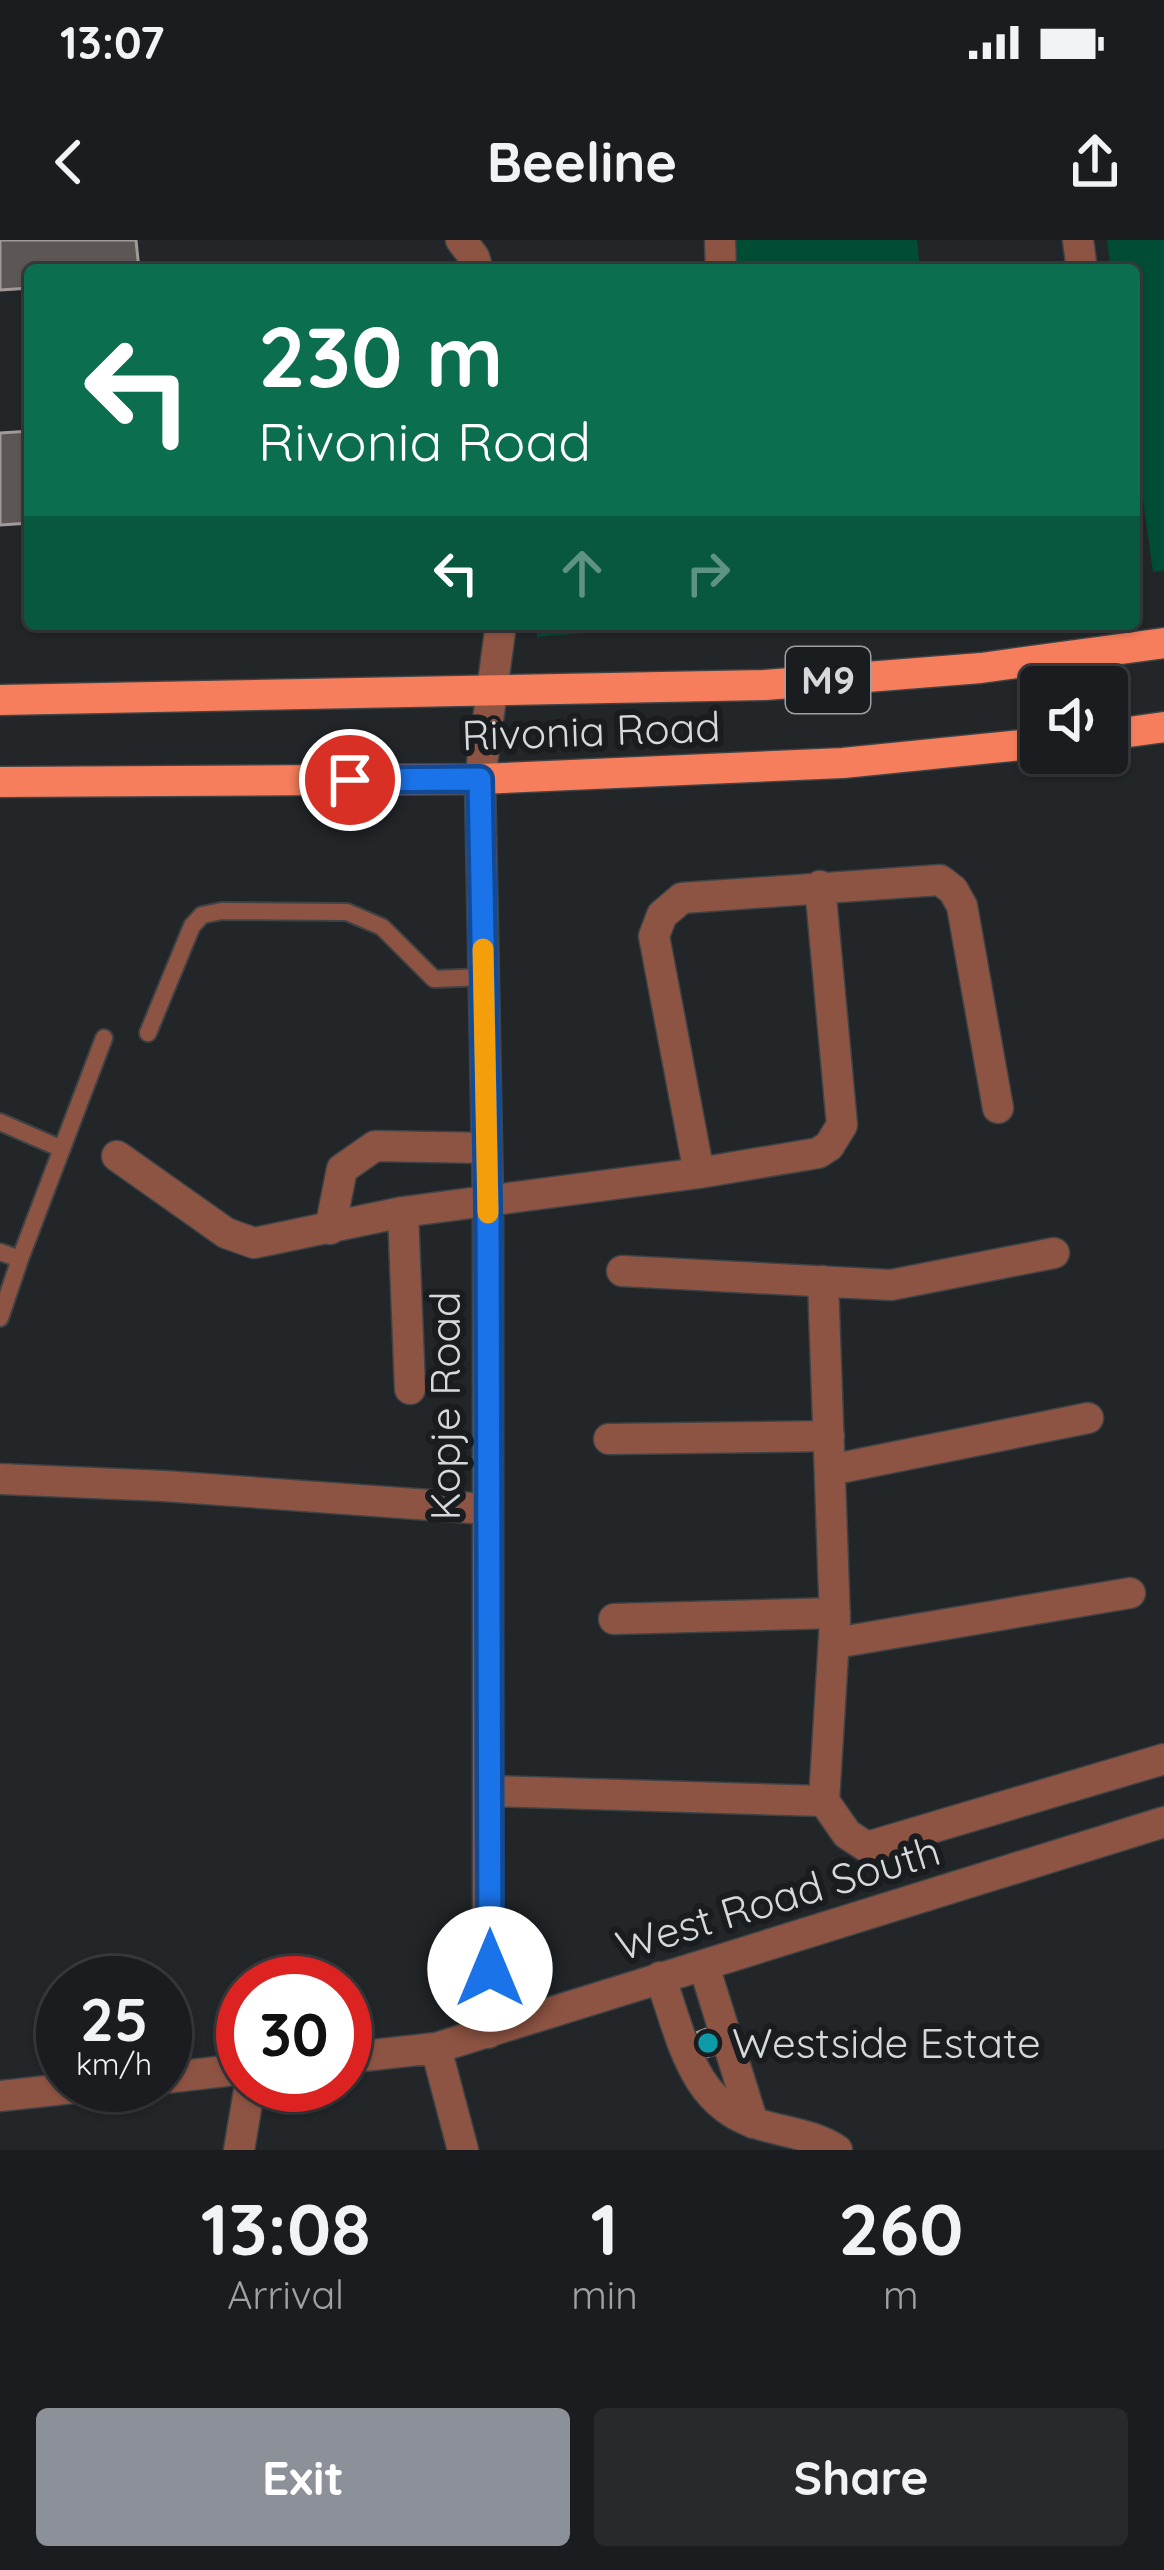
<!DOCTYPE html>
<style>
body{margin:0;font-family:Quicksand,sans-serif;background:#27292c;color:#f1f3f6;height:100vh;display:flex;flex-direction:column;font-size:45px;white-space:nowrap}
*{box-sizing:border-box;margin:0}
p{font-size:39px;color:#9fa1a4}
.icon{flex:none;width:66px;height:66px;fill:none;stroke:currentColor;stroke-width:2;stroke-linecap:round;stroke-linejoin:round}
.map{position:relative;height:1910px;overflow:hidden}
.panel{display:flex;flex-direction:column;background:#1a1c1f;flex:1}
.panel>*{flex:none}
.guide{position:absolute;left:24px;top:24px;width:1116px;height:366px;border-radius:12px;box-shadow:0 3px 9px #0004,0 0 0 3px #383a3d;background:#0b6e4f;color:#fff;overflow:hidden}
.buttons{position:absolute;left:1020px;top:426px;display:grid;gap:24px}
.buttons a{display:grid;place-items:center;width:108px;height:108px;border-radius:12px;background:#1a1c1f;box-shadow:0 3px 9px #0004,0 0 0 3px #383a3d;font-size:60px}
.speed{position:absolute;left:36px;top:1716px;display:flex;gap:24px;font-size:60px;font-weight:700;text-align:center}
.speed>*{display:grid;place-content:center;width:156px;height:156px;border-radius:50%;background:#1a1c1f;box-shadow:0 3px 9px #0004,0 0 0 3px #383a3d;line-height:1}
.speed small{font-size:30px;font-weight:400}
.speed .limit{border:18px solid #d22;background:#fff;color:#111}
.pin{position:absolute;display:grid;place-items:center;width:102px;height:102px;color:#fff;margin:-51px;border:6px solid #fff;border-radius:50%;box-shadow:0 3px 12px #0007}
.me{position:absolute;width:132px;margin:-66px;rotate:0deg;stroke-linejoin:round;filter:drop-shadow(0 0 9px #0008)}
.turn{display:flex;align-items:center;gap:42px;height:252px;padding:0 36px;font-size:54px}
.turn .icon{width:156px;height:156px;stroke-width:2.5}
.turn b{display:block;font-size:84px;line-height:102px}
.lanes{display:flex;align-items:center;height:114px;padding:0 36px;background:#0003;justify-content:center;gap:60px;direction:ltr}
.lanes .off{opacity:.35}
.eta{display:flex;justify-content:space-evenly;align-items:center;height:204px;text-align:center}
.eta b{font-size:72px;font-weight:700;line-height:84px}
.cta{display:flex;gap:24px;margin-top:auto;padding:24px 36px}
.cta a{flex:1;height:138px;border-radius:12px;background:#8c9099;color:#fff;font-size:48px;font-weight:700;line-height:138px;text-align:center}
.cta a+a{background:#27292c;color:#f1f3f6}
.status{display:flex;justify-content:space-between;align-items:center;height:84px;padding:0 60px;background:#1a1c1f;direction:ltr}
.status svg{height:33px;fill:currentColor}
header{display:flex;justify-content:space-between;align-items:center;height:156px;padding:0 36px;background:#1a1c1f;font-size:54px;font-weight:700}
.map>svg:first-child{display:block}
.green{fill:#014c35}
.building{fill:#5c5654;stroke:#a19a98;stroke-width:3}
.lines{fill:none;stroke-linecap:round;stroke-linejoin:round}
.service-casing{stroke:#3f4345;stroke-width:20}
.minor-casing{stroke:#3f4345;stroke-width:33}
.primary-casing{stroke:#3f4345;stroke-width:33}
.service{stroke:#8e5443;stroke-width:16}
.minor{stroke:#8e5443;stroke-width:30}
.primary{stroke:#f67e5c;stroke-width:30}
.route-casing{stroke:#114b97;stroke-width:30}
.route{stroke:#1a73e8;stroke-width:21}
.slow{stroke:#f59e0b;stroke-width:21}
.culture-dot{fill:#0f9aa8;stroke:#191d20;stroke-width:4.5}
.labels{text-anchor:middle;stroke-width:12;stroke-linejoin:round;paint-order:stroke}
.shield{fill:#191d20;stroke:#9da1a3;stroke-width:3}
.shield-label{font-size:39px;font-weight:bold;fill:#d6d9db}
.street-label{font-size:42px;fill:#d6d9db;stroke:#191d20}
.poi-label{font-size:42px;fill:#d6d9db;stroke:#191d20;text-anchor:start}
</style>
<div class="status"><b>13:07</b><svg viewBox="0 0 49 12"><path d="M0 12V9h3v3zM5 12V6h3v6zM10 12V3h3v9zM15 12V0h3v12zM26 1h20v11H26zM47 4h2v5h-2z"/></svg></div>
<header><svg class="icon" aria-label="back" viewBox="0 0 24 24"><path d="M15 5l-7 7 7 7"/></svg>Beeline<svg class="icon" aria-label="share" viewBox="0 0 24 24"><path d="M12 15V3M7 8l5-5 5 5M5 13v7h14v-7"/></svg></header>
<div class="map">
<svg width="1164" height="1910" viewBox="0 0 1164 1910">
<rect width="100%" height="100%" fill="#222629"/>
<path class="green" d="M 735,0 L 917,0 L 920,30 L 736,30 Z
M 1107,0 L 1164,0 L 1164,330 L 1153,332 L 1134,195 L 1134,30 L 1111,30 Z
M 537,384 L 688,384 L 537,397 Z"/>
<path class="building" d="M 0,0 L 136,0 L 139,30 L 30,30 L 30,48 L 0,50 Z
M 30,191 L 30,283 L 0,285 L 0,193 Z
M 719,1784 L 726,1811 L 697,1820 L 688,1796 Z"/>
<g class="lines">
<g class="service-casing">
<path id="service" d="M 148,793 L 192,686 L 202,675 L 222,671 L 347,672 L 382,687 L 434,739 L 484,737
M 0,882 L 62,909
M 0,1012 L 20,1019 L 0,1078
M 20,1019 L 104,798"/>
</g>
<g class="minor-casing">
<path id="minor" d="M 461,0 L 474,17 L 478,30
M 720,0 L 721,30
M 1078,0 L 1082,30
M 117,916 L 226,993 L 254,1003 L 403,972 L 699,933 L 818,913 L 829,906 L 842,885 L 820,646
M 699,933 L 654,696 L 662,675 L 682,658 L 940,640 L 953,650 L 962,666 L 998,868
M 403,972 L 410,1149
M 330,989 L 342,929 L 375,906 L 487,908
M 622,1031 L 891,1045 L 1054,1013
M 823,1041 L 835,1381 L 824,1561
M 609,1199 L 829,1196
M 830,1230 L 1088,1178
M 0,1239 L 164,1246 L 486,1269
M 614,1379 L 835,1373
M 835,1403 L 1130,1353
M 490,1551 L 824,1561 L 847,1594 L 867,1607 L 1164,1519
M 704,1726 L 753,1883
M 660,1737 C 682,1796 691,1864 758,1884 C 783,1892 816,1895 837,1910
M 488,1793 L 488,961 L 480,539 L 501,384
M 436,1808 L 463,1910
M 345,1818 L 436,1808 L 1164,1582
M 165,1838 L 243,1829
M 0,1856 L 101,1845
M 239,1910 L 250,1845"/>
</g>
<g class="primary-casing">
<path id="primary" d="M 0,460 L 765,445 L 981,428 L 1164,403
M 1107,495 L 1164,487
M 0,542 L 480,539 L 843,523 L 1041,503"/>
</g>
<use href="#service" class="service"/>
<use href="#minor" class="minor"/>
<use href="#primary" class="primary"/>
</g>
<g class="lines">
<g class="route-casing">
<path id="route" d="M 350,540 L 480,539 L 488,961 L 490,1729"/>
</g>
<use href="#route" class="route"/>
<path class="slow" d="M 483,709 L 488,973"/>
</g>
<circle class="culture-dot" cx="708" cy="1803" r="12"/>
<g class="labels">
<rect class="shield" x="786" y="407" width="84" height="66" rx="9"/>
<g class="shield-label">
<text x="828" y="454">M9</text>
</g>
<g class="street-label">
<text transform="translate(591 491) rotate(-2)" y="15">Rivonia Road</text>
<text transform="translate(445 1166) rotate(-90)" y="15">Kopje Road</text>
<text transform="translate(778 1658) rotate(-17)" y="15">West Road South</text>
</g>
<g class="poi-label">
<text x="732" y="1818">Westside Estate</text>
</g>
</g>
</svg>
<div class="buttons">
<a><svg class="icon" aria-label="sound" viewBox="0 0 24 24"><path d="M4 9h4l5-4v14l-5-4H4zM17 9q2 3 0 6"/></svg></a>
</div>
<div class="speed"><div>25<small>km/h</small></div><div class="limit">30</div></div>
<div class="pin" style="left:350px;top:540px;background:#d93025"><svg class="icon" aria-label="arrive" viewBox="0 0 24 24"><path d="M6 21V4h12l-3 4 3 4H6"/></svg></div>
<svg class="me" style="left:490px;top:1729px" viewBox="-20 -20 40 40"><circle r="19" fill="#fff"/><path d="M0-13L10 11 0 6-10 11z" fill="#1a73e8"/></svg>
<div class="guide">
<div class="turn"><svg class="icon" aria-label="left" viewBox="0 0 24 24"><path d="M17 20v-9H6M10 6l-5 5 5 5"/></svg><div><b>230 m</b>Rivonia Road</div></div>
<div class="lanes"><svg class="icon" aria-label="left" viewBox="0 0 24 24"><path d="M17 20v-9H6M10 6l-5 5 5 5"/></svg><svg class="icon off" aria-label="ahead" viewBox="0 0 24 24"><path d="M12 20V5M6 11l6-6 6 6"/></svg><svg class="icon off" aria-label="right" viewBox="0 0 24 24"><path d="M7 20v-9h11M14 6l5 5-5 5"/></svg></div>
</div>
</div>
<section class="panel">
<div class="eta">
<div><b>13:08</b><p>Arrival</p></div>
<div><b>1</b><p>min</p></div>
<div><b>260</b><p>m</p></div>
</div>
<div class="cta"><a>Exit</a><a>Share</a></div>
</section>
